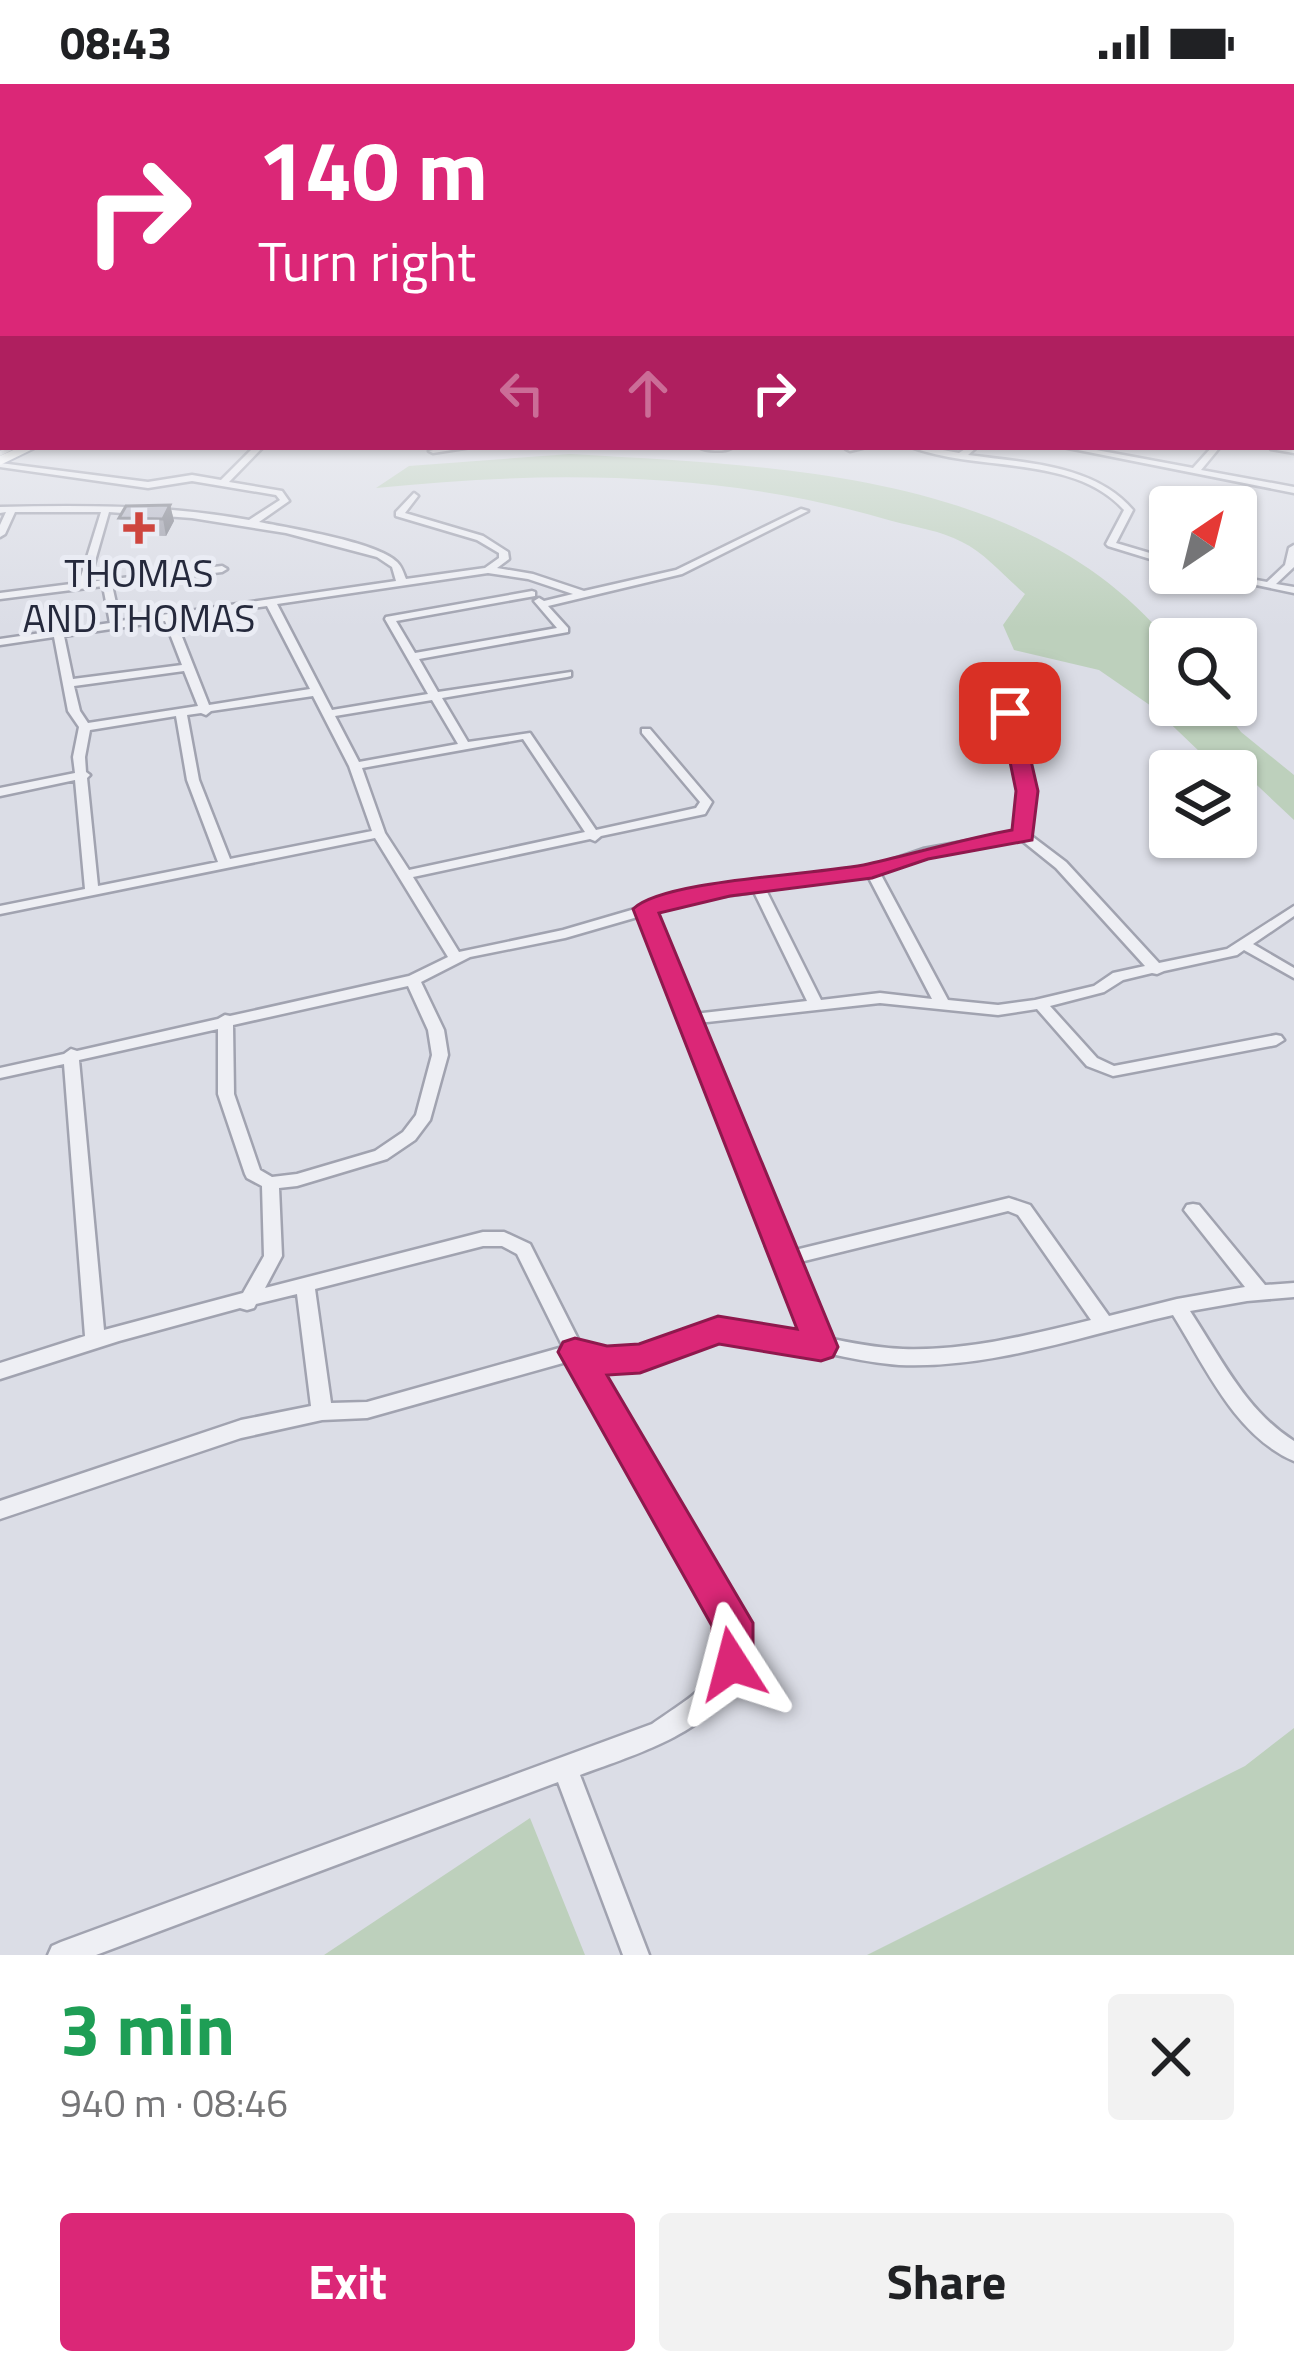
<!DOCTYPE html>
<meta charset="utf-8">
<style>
body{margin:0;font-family:"Titillium Web",sans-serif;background:#f2f2f2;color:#202124;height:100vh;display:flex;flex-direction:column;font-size:45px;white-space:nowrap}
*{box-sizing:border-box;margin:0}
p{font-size:39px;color:#757577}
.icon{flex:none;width:66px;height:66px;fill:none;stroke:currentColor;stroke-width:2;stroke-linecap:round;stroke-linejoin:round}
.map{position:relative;height:1871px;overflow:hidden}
.panel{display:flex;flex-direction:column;background:#fff;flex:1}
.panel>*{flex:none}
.top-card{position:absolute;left:0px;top:0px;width:1296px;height:366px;box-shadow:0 3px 9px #0004;background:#db2777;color:#fff;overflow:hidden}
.needle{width:78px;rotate:35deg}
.fabs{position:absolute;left:1149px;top:402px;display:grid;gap:24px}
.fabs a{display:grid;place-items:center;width:108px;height:108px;border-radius:12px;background:#fff;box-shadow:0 3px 9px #0004;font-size:60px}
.pin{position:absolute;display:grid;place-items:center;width:102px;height:102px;color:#fff;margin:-51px;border-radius:24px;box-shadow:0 6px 18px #0006}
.me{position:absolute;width:132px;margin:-66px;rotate:351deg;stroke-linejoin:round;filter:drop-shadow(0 0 9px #0008)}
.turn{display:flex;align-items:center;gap:42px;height:252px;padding:0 60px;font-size:54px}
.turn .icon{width:156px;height:156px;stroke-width:2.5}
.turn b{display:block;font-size:84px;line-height:102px}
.lanes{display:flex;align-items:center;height:114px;padding:0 60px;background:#0003;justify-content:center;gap:60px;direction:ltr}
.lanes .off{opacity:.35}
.round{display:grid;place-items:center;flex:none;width:126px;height:126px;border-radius:12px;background:#f2f2f2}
.summary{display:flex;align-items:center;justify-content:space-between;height:204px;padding:0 60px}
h1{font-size:72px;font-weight:700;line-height:90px;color:#1e9e55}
.action{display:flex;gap:24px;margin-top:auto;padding:24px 60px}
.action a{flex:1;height:138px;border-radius:12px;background:#db2777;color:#fff;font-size:48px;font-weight:700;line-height:138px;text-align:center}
.action a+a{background:#f2f2f2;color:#202124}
.status{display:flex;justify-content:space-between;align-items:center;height:84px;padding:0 60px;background:#fff;direction:ltr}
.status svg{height:33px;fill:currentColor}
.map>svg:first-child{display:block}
.green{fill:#bdd0bc}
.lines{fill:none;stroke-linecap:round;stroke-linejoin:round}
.street-casing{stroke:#a1a3b0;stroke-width:5}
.primary-casing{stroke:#9b9fb1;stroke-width:4}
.street{fill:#eeeff4;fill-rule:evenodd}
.primary{fill:#fff;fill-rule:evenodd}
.wall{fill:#9d9eaa}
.shaded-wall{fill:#7f818b}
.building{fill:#b6b8c6;stroke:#7f818b;stroke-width:3}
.route{fill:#db2777;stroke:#8e194d;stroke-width:3}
.poi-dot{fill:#ce453e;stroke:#eaecf4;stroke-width:4.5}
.labels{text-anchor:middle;stroke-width:10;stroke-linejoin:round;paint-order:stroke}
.far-poi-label{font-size:39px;fill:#25293c;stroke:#eaecf4}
</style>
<div class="status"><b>08:43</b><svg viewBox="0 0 49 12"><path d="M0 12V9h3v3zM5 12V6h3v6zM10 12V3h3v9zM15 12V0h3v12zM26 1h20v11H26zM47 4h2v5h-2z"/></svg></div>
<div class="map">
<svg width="1294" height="1871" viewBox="0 0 1294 1871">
<rect width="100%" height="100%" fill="#dbdde6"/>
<path class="green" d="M 570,370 C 773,382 1030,387 1170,559 L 1170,621 L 1220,621 L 1241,648 L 1294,691 L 1294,736 L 1243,688 L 1202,670 L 1154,624 L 1099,586 L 1014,566 L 1003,541 L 1025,510 C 1006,494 985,469 962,458 C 942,447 915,443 892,437 C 725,387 549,386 376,404 L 409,382 Z
M 1294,1644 L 1294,1871 L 867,1871 L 1245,1682 Z
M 530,1734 L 585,1871 L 324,1871 Z"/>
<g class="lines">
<g class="street-casing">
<path id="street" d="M 0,283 L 3,283 L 3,285 L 0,285 Z
M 1293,300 L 1294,300 L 1294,304 L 1293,304 Z
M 0,304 L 3,304 L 3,308 L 0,308 Z
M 1293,317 L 1294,317 L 1294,321 L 1293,321 Z
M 3,318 L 3,322 L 0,323 L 0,319 Z
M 0,341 L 3,341 L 3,345 L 0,345 Z
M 8,363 L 18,363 L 0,372 L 0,367 Z
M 254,363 L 263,363 L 229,398 L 282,407 L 289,417 L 259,438 C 289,444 377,458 397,478 C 402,483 403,488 406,495 L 485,484 L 499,474 L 499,469 L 477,456 L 396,432 L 396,428 L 414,409 L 418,412 L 405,429 L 483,452 L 508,468 L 509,475 L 497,484 L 533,490 L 584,507 L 676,486 L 801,425 L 808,427 L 682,490 L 548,522 L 568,544 L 568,548 L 419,575 L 438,608 L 571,588 L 571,592 L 567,593 L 442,614 L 468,658 L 530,649 L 596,746 L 696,724 L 700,718 L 642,649 L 642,645 L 650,645 L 712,718 L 705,730 L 601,752 L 595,757 L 590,755 L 413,793 L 459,868 L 563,846 L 693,808 L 757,797 L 762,798 L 870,783 L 923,765 L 1017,748 L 1021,707 L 1004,629 L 1010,626 L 1016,629 L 1033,707 L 1029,750 L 1066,778 L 1159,879 L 1227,865 L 1294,822 L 1294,832 L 1253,860 L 1294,884 L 1294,894 L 1244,866 L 1237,871 L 1164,887 L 1157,890 L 1152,889 L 1123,896 L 1104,908 L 1050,922 L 1097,974 L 1114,982 L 1276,951 L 1281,952 L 1284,956 L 1276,961 L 1113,992 L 1087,982 L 1037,925 L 998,931 L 880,919 L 698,939 L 791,1167 L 1009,1114 L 1030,1121 L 1109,1232 L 1177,1215 L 1245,1203 L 1184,1126 L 1187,1121 L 1193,1120 L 1199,1121 L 1265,1201 L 1294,1199 L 1294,1213 L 1247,1217 L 1190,1227 C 1221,1274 1246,1327 1294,1357 L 1294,1377 C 1235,1352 1205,1282 1173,1231 C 1084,1251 992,1285 899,1281 C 874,1279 850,1274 826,1269 L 821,1271 C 794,1256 722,1250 692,1259 C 657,1271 629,1286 591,1279 L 744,1539 C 743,1561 741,1583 731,1603 C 705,1651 628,1673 580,1691 L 649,1871 L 623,1871 L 558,1698 L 96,1871 L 48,1871 L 52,1862 L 61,1858 L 652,1640 C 699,1607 718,1603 722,1541 L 570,1277 L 367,1334 L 322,1336 L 241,1354 L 0,1435 L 0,1417 L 241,1336 L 311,1322 L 297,1210 L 256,1220 L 254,1224 L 247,1226 L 240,1224 L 119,1257 L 0,1295 L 0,1279 L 85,1252 L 64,980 L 0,994 L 0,984 L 64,970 L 71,965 L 77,967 L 218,935 L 225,931 L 230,932 L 409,892 L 448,873 L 375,754 L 0,830 L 0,822 L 85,805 L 75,696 L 0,712 L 0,704 L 75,689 L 73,673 L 79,643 L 68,627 L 54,553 L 0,561 L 0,555 L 110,539 L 103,502 L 0,515 L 0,509 L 79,499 L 101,428 L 15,428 L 5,450 L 0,453 L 0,441 L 6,428 L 0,429 L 0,423 C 84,421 166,421 249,436 L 280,416 L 276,411 L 192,397 L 148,404 L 0,383 L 0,379 L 148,398 L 192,391 L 221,396 ZM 109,428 L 192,434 L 286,449 L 377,473 L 392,483 L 396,497 L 120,537 L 112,501 L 222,488 L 227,485 L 222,482 L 89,498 ZM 488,489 L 528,495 L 573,510 L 544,517 L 539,514 L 534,517 L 557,544 L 415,569 L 396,537 L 535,512 L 535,508 L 532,507 L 386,533 L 385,535 L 428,610 L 332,626 L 277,520 ZM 267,522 L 310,605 L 209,621 L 175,535 ZM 165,537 L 182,581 L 73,595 L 64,552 ZM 184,587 L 198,622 L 88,639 L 80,627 L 74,602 ZM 313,612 L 349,682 L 372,747 L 230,775 L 199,696 L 187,631 L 201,629 L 206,631 L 211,627 ZM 432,616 L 458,660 L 359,678 L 335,632 ZM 176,632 L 187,696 L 218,778 L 98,802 L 87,694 L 90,691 L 86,688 L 85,673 L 90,646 ZM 523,655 L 585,748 L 409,786 L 385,749 L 362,684 ZM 1020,755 L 1056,784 L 1145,882 L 1113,889 L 1094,902 L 1035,916 L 998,921 L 948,916 L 880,789 L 926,772 ZM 868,792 L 932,915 L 880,909 L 821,916 L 766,806 ZM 754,808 L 807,917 L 694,930 L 653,828 L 694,816 ZM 641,832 L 806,1250 C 773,1243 736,1235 702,1242 C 683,1245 666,1255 647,1261 C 625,1268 604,1266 581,1261 L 530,1160 L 504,1148 L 483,1148 L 265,1204 L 282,1172 L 279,1104 L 297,1102 L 387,1075 L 415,1056 L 430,1036 L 448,971 L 444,946 L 421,898 L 470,873 L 565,854 ZM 408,902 L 428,946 L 432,971 L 416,1031 L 403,1048 L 375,1067 L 297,1090 L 272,1093 L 260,1086 L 234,1010 L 233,941 ZM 218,945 L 218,1010 L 245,1090 L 247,1094 L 262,1102 L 264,1172 L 243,1209 L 104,1246 L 79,976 ZM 1008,1127 L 1018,1131 L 1091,1236 C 1030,1251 966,1267 903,1265 C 877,1264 852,1259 827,1254 L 796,1179 ZM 483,1162 L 502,1162 L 517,1170 L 563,1263 L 367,1318 L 331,1319 L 315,1205 Z
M 446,363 L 471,363 L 433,369 L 429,367 Z
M 699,363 L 730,363 L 731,364 C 724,368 706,367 699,363 Z
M 848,363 L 866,363 L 850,367 L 846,365 Z
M 911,363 L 927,363 L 959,369 L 968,363 L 977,363 L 968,371 C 1024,379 1094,380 1133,426 L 1116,459 L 1170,475 L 1170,481 L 1108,462 L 1106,460 L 1124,426 C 1074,370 976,388 911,363 Z
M 1063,363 L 1080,363 L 1193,384 L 1212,363 L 1220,363 L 1201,386 L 1294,403 L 1294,409 Z
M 1270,363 L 1294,365 L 1294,369 L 1271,365 Z
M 1294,461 L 1294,483 L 1276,500 L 1294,503 L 1294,509 L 1199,489 L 1219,489 L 1267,498 L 1285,481 L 1289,464 Z"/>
</g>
<g class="primary-casing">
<path id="primary" d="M 20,363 L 37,363 L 0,381 L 0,372 Z"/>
</g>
<use href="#street" class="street"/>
<use href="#primary" class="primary"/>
</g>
<path class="wall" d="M 170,421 L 174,437 L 166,452 L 122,451 L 119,434 Z"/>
<path class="shaded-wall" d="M 170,421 L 174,437 L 166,452 L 163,435 Z"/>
<path class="building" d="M 170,421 L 163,435 L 119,434 L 126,422 Z"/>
<linearGradient id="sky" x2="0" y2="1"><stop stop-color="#87addb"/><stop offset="0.52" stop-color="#eff0f4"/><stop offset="1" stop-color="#eff0f4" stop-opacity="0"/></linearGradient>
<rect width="1294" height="544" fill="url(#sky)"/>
<path class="route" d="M 1010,623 L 1020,629 L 1038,707 L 1032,756 L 928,775 L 872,794 L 730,812 L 659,829 L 838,1263 L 833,1273 L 821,1277 L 719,1260 L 640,1289 L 607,1291 L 753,1539 L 753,1580 L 747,1594 L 732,1600 L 718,1594 L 712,1580 L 712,1542 L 558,1268 L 563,1258 L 575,1254 L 607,1262 L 639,1260 L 718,1232 L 797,1245 L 633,825 C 664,795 819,791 868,780 C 917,769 963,755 1012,746 L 1016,707 L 1000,629 Z"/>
<path class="poi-dot" d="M133 426h12v12h12v12h-12v12h-12v-12h-12v-12h12z"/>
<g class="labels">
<g class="far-poi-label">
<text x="139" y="503">THOMAS<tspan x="139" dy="45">AND THOMAS</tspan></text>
</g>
</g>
</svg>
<div class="fabs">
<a><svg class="needle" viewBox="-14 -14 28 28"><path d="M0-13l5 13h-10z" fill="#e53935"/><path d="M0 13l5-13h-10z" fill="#757577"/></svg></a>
<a><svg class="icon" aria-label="search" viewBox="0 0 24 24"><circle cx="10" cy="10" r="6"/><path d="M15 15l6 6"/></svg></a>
<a><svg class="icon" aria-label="layers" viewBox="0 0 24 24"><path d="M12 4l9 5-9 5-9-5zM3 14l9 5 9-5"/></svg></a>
</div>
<div class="pin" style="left:1010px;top:629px;background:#d93025"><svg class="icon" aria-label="arrive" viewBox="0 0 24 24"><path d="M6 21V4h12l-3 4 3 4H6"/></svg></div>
<svg class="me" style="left:732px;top:1580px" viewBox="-20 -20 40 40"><path d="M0-17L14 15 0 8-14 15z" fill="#db2777" stroke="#fff" stroke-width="4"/></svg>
<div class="top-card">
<div class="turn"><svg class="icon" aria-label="right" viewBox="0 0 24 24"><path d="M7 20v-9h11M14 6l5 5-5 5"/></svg><div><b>140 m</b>Turn right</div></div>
<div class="lanes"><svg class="icon off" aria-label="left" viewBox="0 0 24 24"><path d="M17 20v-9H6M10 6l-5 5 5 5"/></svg><svg class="icon off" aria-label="ahead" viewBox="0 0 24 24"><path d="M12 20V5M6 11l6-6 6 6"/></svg><svg class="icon" aria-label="right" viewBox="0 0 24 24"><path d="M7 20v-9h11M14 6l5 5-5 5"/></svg></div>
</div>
</div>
<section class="panel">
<div class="summary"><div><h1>3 min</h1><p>940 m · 08:46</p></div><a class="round"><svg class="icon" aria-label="close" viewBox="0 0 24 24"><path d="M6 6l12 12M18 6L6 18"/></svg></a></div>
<div class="action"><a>Exit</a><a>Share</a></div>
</section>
